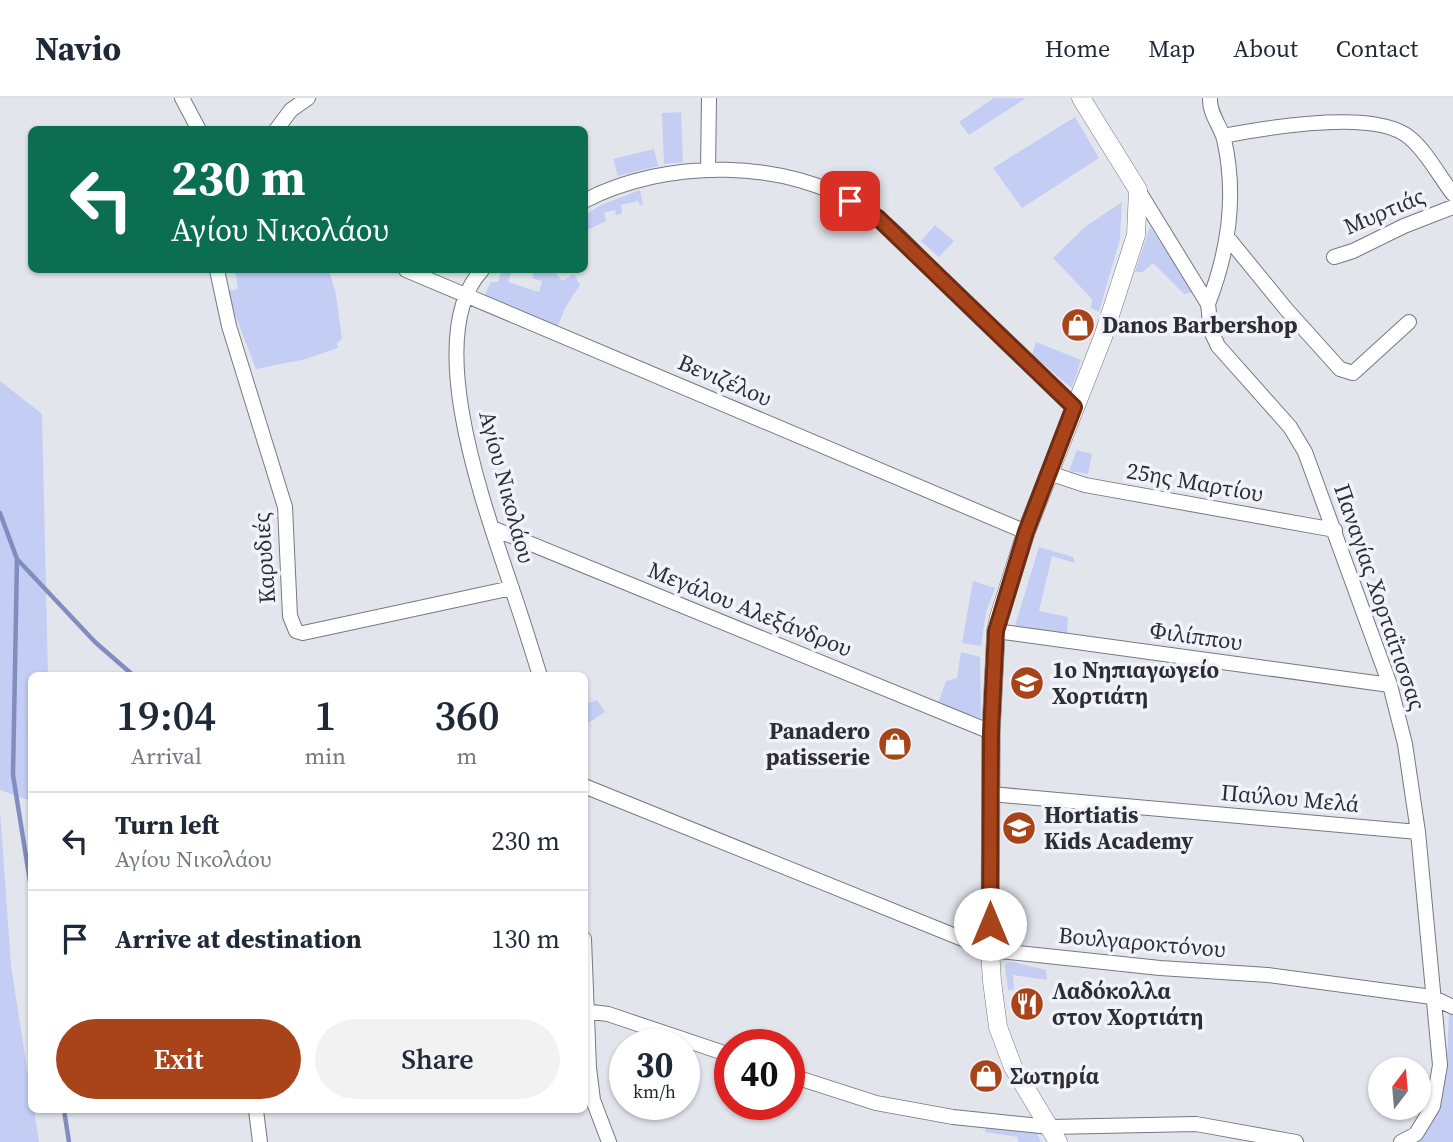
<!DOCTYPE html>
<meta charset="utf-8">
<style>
body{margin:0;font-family:"Source Serif 4",serif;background:#f2f2f3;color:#1f2937;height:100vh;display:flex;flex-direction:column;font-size:26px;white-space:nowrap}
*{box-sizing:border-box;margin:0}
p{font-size:23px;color:#747a83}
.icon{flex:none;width:38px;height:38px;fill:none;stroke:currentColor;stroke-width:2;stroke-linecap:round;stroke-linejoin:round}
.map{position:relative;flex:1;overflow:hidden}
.panel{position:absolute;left:28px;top:574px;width:560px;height:441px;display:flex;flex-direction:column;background:#fff;border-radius:10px;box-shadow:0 2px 5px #0004}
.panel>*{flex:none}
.banner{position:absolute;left:28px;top:28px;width:560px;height:147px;border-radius:10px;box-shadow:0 2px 5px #0004;background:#0b6e4f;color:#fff;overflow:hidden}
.needle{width:46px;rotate:16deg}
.buttons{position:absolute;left:1368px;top:959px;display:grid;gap:14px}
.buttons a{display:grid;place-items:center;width:63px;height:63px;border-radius:50%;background:#fff;box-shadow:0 2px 5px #0004;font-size:35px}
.speed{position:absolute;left:609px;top:931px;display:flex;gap:14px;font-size:35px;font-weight:700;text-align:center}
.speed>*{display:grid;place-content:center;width:91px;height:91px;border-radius:50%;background:#fff;box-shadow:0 2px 5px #0004;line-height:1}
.speed small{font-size:18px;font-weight:400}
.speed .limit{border:10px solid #d22;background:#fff;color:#111}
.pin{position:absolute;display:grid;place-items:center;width:60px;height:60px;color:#fff;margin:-30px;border-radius:14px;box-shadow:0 4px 10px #0006}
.me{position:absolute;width:77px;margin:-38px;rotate:0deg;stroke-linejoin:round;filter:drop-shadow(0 0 5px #0008)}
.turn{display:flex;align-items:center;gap:24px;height:147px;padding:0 28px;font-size:32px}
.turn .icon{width:91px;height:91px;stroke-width:2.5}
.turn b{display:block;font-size:49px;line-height:60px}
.eta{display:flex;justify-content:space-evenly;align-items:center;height:119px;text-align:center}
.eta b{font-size:42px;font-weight:600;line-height:49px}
.button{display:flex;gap:14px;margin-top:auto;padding:14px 28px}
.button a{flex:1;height:80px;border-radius:42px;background:#a9441a;color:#fff;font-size:28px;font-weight:600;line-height:80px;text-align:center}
.button a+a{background:#f2f2f3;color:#1f2937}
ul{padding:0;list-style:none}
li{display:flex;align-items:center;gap:21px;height:98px;padding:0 28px;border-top:2px solid #e0e1e3}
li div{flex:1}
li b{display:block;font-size:26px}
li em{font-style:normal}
header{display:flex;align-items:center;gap:42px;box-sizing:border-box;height:98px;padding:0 35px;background:#fff;border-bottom:2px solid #e0e1e3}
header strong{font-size:33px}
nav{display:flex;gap:38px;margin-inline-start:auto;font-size:24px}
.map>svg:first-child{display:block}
.green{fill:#c4cdf4}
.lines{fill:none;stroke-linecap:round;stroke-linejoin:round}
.stream{stroke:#818dbf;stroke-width:4.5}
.minor-casing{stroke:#76787f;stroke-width:16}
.tertiary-casing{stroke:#76787f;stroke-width:19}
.minor{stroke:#fff;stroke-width:14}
.tertiary{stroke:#fff;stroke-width:18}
.route-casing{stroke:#6e2c11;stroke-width:18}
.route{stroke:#a9441a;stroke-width:12}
.labels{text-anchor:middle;stroke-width:7;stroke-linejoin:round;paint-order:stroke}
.street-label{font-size:23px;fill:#2d2e31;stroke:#f0f3fb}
.poi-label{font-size:23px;font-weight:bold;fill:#2d2e31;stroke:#f0f3fb;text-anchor:start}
</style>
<header>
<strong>Navio</strong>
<nav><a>Home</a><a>Map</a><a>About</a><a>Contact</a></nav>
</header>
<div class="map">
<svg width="1453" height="1044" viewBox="0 0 1453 1044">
<rect width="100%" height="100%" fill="#e3e5ed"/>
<path class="green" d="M 994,0 L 1026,0 L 969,37 L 959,24 Z
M 681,14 L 683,64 L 664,66 L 662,15 Z
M 1075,19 L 1099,60 L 1022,110 L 993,70 Z
M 654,51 L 658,68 L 618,78 L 613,61 Z
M 640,92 L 643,107 L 640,107 L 638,103 L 621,107 L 622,116 L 616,117 L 615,112 L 604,115 L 606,123 L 585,133 L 585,117 L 601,107 Z
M 1122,104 L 1120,141 L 1099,214 L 1091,210 L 1092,201 L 1053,160 L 1085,129 Z
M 935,127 L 954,143 L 939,159 L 921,143 Z
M 1150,129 L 1194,194 L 1184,196 L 1153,165 L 1143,174 L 1135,174 Z
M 235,172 L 329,172 L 336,197 L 342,241 L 337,245 L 338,250 L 306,261 L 256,271 L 226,193 L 238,191 Z
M 502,172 L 512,172 L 508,184 L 539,194 L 542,183 L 532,180 L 534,174 L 528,172 L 554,172 L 562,183 L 574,176 L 580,187 L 565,210 L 557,230 L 489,203 L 485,196 L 491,184 L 498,184 Z
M 1036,244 L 1081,262 L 1072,290 L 1032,257 Z
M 0,283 L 42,316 L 48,577 L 32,578 L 31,703 L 0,692 Z
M 1077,352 L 1092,356 L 1088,376 L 1069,373 Z
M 1039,449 L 1073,459 L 1075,465 L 1052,458 L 1039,513 L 1068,519 L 1067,538 L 1014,531 Z
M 973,483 L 995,490 L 986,514 L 981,548 L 962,545 Z
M 961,554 L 980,559 L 981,620 L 937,608 L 946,583 L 957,580 Z
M 597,602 L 605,614 L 585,627 L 585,606 Z
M 0,712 L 11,867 L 31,997 L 32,1012 L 34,1012 L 39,1044 L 0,1044 Z
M 1013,864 L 1046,872 L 1047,882 L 1013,877 L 1014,892 L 1008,892 L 1005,868 L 1007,865 Z
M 1449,914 L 1453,916 L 1453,1044 L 1415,1044 L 1447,964 Z
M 986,1026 L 1036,1033 L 1041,1044 L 1018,1044 L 1018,1039 L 985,1034 Z"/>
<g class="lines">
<path class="stream" d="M 0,415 L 17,461 L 95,544 L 134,578
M 17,461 L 13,677 L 32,796
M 64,1012 L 69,1044"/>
<g class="minor-casing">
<path id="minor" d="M 182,0 L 199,32
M 276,32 L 291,12 L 308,0
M 1223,38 C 1265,30 1376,10 1410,40 C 1427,54 1439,78 1453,96
M 708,72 L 709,0
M 1138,92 L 1208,206 L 1211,233 L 1218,248 L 1290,329 L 1305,354 L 1390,587 L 1405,646 L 1418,734 L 1440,967 L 1433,1008 L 1416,1036 L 1401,1044
M 584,103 C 667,60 787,60 865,111 C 892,128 914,154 936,176 C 982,220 1028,264 1074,309
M 1228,140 L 1286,211 L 1340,271 L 1353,275 L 1409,224
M 1334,159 L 1353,153 L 1404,128 L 1453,109
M 217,172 L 229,228 L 285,409 L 290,518 L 296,533 L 303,535 L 512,490
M 406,172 L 1026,434
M 482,172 C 420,239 487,415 512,491 C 522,520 531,549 540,578
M 1208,206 C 1229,152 1237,98 1224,41 C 1220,27 1209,15 1210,0
M 1049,375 L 1085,387 L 1335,432
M 492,430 L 991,634
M 996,533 L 1390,587
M 584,688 L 990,852 L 1160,870 L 1268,877 L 1432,899 L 1453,909
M 991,696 L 1418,734
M 584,841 L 589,970 L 593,1002 L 609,1044
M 584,913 L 608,916 L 730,957
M 789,977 L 876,1005 L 953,1019 L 1050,1029 L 1196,1026 L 1296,1044
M 256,1012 L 260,1044"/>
</g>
<g class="tertiary-casing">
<path id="tertiary" d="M 1058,1044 L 1013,969 L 998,929 L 992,883 L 990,852 L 991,634 L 996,533 L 999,519 L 1026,434 L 1103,239 L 1136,137 L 1138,92 L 1081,0"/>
</g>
<use href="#minor" class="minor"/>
<use href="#tertiary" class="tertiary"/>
</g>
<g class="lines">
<g class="route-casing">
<path id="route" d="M 850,103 L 878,120 L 1074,309 L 1026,434 L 996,533 L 991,634 L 990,826"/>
</g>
<use href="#route" class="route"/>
</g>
<defs>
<g id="shop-disc" transform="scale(1.75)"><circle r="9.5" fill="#a9441a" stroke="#f0f3fb"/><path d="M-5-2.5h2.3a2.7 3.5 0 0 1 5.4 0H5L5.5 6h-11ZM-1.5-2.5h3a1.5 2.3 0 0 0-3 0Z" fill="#fff"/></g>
<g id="school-disc" transform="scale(1.75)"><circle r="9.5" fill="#a9441a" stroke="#f0f3fb"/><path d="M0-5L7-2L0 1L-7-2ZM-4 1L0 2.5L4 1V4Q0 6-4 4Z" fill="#fff"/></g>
<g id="restaurant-disc" transform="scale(1.75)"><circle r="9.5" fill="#a9441a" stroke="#f0f3fb"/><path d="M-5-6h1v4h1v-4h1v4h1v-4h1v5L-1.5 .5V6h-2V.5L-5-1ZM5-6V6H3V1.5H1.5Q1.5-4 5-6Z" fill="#fff"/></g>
</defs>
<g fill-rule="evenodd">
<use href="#shop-disc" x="1078" y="227"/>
<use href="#school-disc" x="1027" y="585"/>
<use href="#shop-disc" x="895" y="646"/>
<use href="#school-disc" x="1019" y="730"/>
<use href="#restaurant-disc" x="1027" y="906"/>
<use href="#shop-disc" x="986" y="978"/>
</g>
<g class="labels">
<g class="street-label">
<text transform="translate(1384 113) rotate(-23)" y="8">Μυρτιάς</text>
<text transform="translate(725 282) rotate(23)" y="8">Βενιζέλου</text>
<text transform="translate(1195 384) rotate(10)" y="8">25ης Μαρτίου</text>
<text transform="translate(507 389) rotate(75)" y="8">Αγίου Νικολάου</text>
<text transform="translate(264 460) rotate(-94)" y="8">Καρυδιές</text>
<text transform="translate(1380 499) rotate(71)" y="8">Παναγίας Χορταΐτισσας</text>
<text transform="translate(750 511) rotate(22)" y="8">Μεγάλου Αλεξάνδρου</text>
<text transform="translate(1196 538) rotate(8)" y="8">Φιλίππου</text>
<text transform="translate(1290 700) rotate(5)" y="8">Παύλου Μελά</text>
<text transform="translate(1142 844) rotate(5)" y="8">Βουλγαροκτόνου</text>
</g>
<g class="poi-label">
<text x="1102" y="235">Danos Barbershop</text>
<text x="1052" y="580">1ο Νηπιαγωγείο<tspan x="1052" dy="26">Χορτιάτη</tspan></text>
<text x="870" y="641" text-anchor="end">Panadero<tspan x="870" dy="26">patisserie</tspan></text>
<text x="1044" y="725">Hortiatis<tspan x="1044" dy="26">Kids Academy</tspan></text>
<text x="1052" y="901">Λαδόκολλα<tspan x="1052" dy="26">στον Χορτιάτη</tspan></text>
<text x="1010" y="986">Σωτηρία</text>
</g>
</g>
</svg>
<div class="buttons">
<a><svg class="needle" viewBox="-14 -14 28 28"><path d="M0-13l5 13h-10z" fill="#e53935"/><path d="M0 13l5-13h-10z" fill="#747a83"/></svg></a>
</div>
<div class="speed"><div>30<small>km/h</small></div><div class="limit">40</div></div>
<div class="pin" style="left:850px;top:103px;background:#d93025"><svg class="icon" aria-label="arrive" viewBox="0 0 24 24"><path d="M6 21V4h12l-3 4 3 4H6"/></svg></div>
<svg class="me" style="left:990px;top:826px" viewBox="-20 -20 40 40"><circle r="19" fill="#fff"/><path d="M0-13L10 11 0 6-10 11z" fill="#a9441a"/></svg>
<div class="banner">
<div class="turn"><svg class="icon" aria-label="left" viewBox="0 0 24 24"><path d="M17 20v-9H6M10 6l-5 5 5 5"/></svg><div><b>230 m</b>Αγίου Νικολάου</div></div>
</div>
<section class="panel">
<div class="eta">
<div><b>19:04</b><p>Arrival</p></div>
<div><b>1</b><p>min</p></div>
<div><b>360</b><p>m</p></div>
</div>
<ul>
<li><svg class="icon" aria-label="left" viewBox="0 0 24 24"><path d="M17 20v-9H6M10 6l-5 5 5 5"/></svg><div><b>Turn left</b><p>Αγίου Νικολάου</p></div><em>230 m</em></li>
<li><svg class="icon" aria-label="arrive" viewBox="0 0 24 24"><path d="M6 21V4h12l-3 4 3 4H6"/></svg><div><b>Arrive at destination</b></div><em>130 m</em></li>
</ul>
<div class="button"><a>Exit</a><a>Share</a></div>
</section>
</div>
